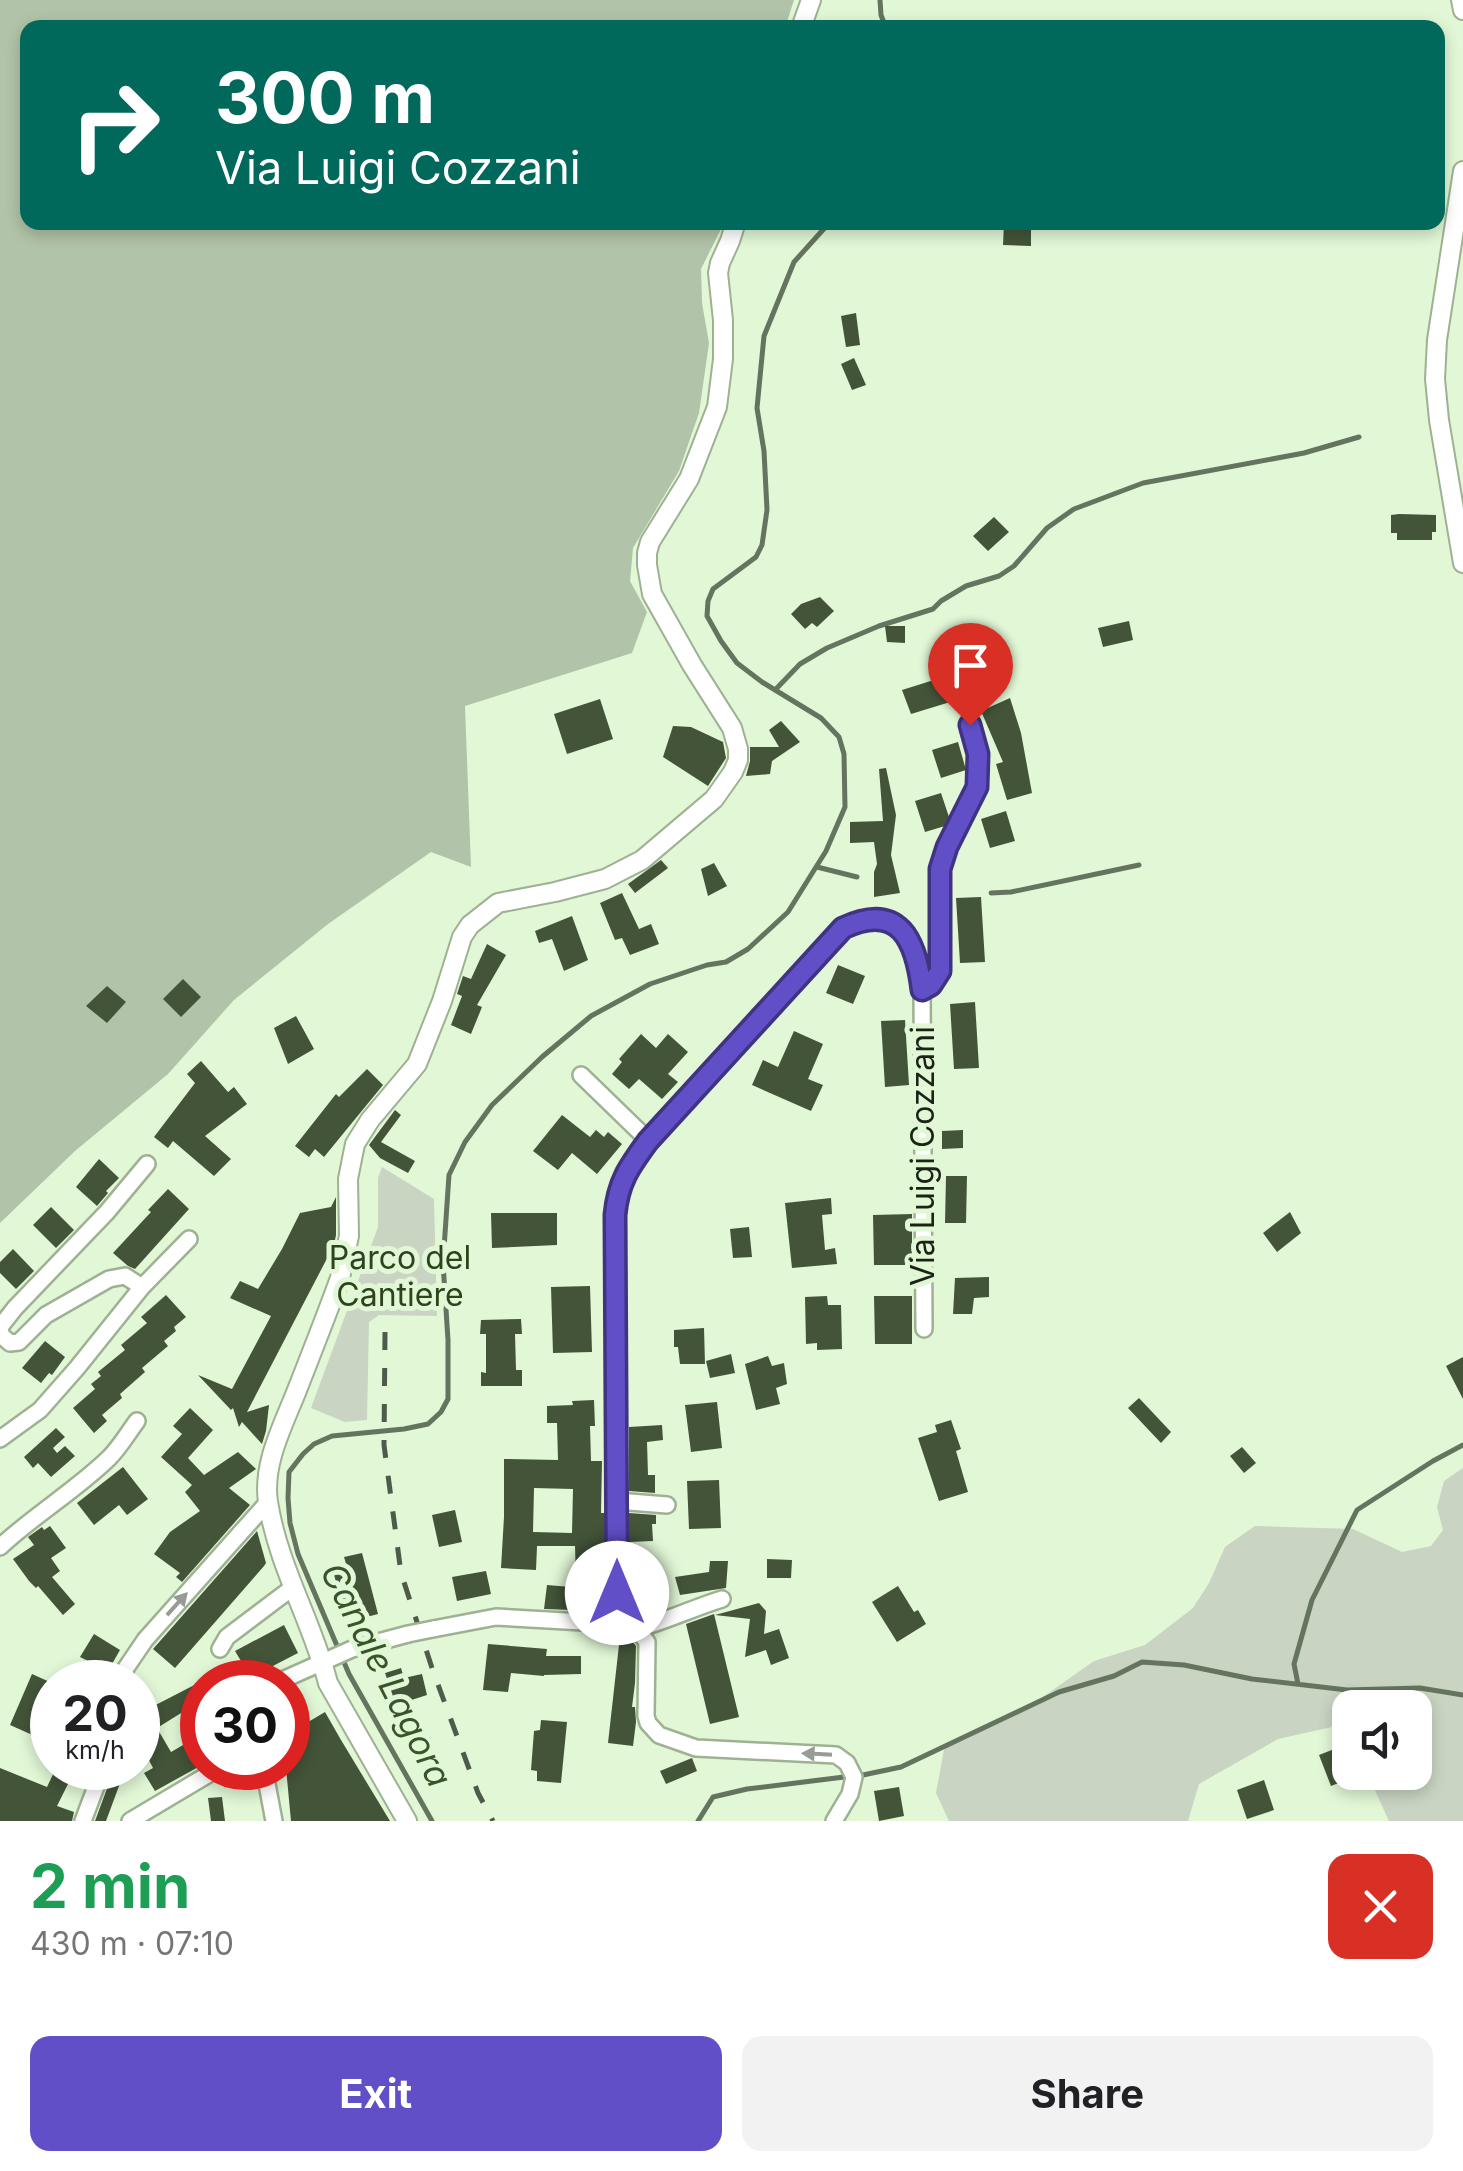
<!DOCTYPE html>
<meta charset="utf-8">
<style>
body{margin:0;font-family:Inter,sans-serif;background:#f2f2f2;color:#202124;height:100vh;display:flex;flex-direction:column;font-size:38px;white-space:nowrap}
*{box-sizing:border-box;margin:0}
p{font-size:32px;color:#757577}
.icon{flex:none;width:55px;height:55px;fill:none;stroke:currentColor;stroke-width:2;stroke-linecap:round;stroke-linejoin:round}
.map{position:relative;height:1821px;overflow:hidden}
.side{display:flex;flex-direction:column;background:#fff;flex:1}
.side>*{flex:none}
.guide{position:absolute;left:20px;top:20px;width:1425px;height:210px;border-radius:20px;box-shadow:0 5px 15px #0003;background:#00695c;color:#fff;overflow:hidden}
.fabs{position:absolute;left:1332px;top:1690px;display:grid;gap:20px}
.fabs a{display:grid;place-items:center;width:100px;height:100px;border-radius:20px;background:#fff;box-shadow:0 5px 15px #0003;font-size:50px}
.speed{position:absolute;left:30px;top:1660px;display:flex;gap:20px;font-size:50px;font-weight:700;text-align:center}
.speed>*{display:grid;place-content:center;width:130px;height:130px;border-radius:50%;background:#fff;box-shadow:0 5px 15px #0003;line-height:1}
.speed small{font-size:25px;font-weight:400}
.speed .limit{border:15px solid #d22;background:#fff;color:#111}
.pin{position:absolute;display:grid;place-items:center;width:85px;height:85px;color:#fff;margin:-102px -42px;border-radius:50% 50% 50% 0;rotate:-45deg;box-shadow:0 0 10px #0007}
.pin .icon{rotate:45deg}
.me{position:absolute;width:110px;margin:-55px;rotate:0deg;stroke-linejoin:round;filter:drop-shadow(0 0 8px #0008)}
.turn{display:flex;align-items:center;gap:35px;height:210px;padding:0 30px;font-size:45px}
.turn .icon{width:130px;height:130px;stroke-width:2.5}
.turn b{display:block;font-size:70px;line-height:85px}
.round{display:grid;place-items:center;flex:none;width:105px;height:105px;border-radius:20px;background:#f2f2f2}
.overview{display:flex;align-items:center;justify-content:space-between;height:170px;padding:0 30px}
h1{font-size:60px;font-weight:700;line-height:75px;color:#1e9e55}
.cta{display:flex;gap:20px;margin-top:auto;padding:20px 30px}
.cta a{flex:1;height:115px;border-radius:20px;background:#614fc8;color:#fff;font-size:40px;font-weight:700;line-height:115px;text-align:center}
.cta a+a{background:#f2f2f2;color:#202124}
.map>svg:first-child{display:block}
.green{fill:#c9d5c2}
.forest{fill:#b1c3a8}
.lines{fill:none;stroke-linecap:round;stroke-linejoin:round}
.stream{stroke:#65745e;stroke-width:5}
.building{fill:#435439;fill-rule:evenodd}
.minor-casing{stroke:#9eb293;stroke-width:20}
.tertiary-casing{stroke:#9eb293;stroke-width:22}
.minor{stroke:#fff;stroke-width:15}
.tertiary{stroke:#fff;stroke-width:18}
.rail{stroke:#4f5b4a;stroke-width:5;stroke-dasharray:18 18;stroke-linecap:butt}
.minor-bridge-casing{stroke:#9eb293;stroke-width:20;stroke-linecap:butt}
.minor-bridge{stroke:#fff;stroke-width:15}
.oneway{fill:#989c97}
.route-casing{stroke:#3f3382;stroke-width:25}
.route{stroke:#614fc8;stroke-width:18}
.labels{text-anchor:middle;stroke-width:10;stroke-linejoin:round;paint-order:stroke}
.street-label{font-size:32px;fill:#1b2317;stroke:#e1f7d6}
.park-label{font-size:32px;fill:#2b441b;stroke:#e1f7d6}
.water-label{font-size:35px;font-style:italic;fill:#3a542a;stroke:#e1f7d6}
</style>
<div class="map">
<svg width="1463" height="1821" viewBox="0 0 1463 1821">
<rect width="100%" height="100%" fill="#e1f7d6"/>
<path class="green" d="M 382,1167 L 434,1199 L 437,1316 L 379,1315 L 369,1322 L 367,1420 L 345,1422 L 311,1408 L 378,1227 L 378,1178 Z
M 1463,1468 L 1463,1821 L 1389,1821 L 1367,1773 L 1415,1772 L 1415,1708 L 1350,1708 L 1350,1741 L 1341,1725 L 1278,1739 L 1199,1784 L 1188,1821 L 949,1821 L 936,1793 L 945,1744 L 1040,1699 L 1094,1661 L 1145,1645 L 1193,1608 L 1209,1583 L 1225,1547 L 1255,1526 L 1353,1529 L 1402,1552 L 1431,1546 L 1443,1530 L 1437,1507 L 1444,1481 Z"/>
<path class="forest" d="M 0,0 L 794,0 L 785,28 L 28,28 L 28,222 L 724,223 L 701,269 L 702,303 L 709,343 L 699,413 L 679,471 L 633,548 L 630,581 L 647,612 L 632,653 L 465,706 L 471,867 L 431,852 L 328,924 L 234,1000 L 168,1074 L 75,1151 L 0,1223 Z"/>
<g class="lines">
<path class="stream" d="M 880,0 L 881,15 L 886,28
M 775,690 L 800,664 L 827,648 L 879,626 L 933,609 L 941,601 L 966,586 L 999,576 L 1014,566 L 1047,528 L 1074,509 L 1143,483 L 1304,453 L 1359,437
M 817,867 L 857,877
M 991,893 L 1011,892 L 1139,865
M 1298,1684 L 1294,1664 L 1312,1600 L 1357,1510 L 1433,1461 L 1463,1445
M 863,1775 L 901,1767 L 1059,1692 L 1114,1676 L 1142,1662 L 1184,1665 L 1252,1679 L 1347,1690 L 1420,1688 L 1463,1695
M 432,1821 L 349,1674 L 298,1554 L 290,1523 L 288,1498 L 289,1472 L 303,1454 L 314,1444 L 332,1436 L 404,1429 L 428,1424 L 441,1412 L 448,1399 L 448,1340 L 443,1263 L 449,1175 L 465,1142 L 492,1105 L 542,1057 L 591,1016 L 650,984 L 707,965 L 726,962 L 748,949 L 788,912 L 826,851 L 845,807 L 844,754 L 839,737 L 821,718 L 762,682 L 737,663 L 721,641 L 707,616 L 708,601 L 713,589 L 756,557 L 762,545 L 767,510 L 764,451 L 757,408 L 764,336 L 794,262 L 830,222
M 698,1821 L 713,1797 L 747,1789 L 844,1777"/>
</g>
<path class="building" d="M 1004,222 L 1031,222 L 1031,246 L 1003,245 Z
M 856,313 L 860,345 L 846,347 L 841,316 Z
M 854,358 L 866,385 L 852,390 L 841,364 Z
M 1399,514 L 1436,515 L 1436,532 L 1432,532 L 1432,540 L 1397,540 L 1397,533 L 1391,533 L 1391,515 Z
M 994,517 L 1009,532 L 988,551 L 973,536 Z
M 820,597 L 834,611 L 817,627 L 812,623 L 805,629 L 791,614 L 801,604 Z
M 1129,621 L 1133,640 L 1103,647 L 1098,628 Z
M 885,626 L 905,626 L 905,643 L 887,642 Z
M 953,674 L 960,699 L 911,714 L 902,690 Z
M 1010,698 L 1021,733 L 1032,793 L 1007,800 L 996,764 L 1003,762 L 981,711 Z
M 600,699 L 613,739 L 567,754 L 554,714 Z
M 781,721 L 800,742 L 772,761 L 770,774 L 746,776 L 750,761 L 750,747 L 779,747 L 769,730 Z
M 673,726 L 691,727 L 723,742 L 726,758 L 708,786 L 663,757 Z
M 958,742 L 966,770 L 941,778 L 932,750 Z
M 886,768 L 896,815 L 891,855 L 900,893 L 874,897 L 874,872 L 877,864 L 874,842 L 850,843 L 850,822 L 883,821 L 879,769 Z
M 941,793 L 949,817 L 945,826 L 925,832 L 915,801 Z
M 1006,811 L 1015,841 L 990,848 L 981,819 Z
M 661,860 L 668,868 L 635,893 L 628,884 Z
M 714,863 L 727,886 L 708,896 L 701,869 Z
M 622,893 L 639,929 L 651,924 L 659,944 L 630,955 L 622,938 L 615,940 L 600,903 Z
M 981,897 L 985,962 L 960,963 L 956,898 Z
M 572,916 L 588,960 L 564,971 L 552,939 L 539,943 L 535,931 Z
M 487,944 L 506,955 L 477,1005 L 482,1007 L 471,1034 L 451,1025 L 462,996 L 457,994 L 463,976 L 471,979 Z
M 838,965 L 865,976 L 853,1004 L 826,993 Z
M 183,979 L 201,997 L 181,1017 L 163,999 Z
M 107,986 L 126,1002 L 107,1023 L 86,1006 Z
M 975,1002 L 979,1068 L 954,1069 L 950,1004 Z
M 296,1016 L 314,1049 L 288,1064 L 274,1028 Z
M 905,1020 L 909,1085 L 885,1087 L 881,1021 Z
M 794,1031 L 823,1044 L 808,1079 L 823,1085 L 811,1111 L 752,1085 L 763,1060 L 778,1067 Z
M 641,1034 L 656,1048 L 668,1034 L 688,1052 L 668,1074 L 678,1082 L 662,1099 L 639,1079 L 629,1089 L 612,1074 L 622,1062 L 619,1059 Z
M 201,1061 L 228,1092 L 234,1087 L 247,1104 L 205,1136 L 231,1159 L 214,1176 L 173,1141 L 168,1148 L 154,1137 L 195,1083 L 187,1074 Z
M 367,1069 L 383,1085 L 324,1157 L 315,1149 L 309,1157 L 295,1146 L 336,1094 L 339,1097 Z
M 395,1110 L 401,1115 L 381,1142 L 415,1161 L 408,1173 L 380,1158 L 369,1145 Z
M 562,1115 L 590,1137 L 596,1130 L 604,1137 L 608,1132 L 622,1144 L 597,1174 L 572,1153 L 558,1170 L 533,1151 Z
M 963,1130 L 963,1148 L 942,1149 L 942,1131 Z
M 99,1159 L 119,1178 L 106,1191 L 108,1193 L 97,1206 L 76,1187 Z
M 946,1176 L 967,1176 L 966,1223 L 945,1223 Z
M 168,1189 L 189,1209 L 135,1269 L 128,1266 L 113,1253 L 151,1212 L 148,1210 Z
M 336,1197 L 336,1235 L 334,1245 L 247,1412 L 269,1405 L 266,1431 L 262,1444 L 242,1422 L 239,1427 L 233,1408 L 231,1410 L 198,1375 L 232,1389 L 271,1316 L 230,1298 L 240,1281 L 258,1289 L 282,1249 L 300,1213 L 331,1207 Z
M 831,1198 L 832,1214 L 822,1215 L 825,1250 L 835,1248 L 837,1264 L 792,1268 L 785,1203 Z
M 51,1207 L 74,1230 L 56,1248 L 33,1225 Z
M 1290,1212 L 1301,1233 L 1277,1252 L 1263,1233 Z
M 491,1213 L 557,1213 L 557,1245 L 492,1248 Z
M 912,1214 L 912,1265 L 874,1265 L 873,1215 Z
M 749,1227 L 752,1257 L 733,1258 L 730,1229 Z
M 13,1249 L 34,1271 L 16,1289 L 0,1273 L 0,1262 Z
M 989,1277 L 989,1297 L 974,1298 L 972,1314 L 953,1314 L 955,1278 Z
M 590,1286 L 592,1352 L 553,1353 L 551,1287 Z
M 166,1295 L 186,1317 L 174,1327 L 176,1331 L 164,1341 L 168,1346 L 142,1368 L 145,1372 L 120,1394 L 122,1398 L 102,1415 L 107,1421 L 94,1433 L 73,1408 L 95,1389 L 91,1384 L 101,1376 L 98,1372 L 125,1350 L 121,1345 L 147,1323 L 141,1317 Z
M 827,1296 L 828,1305 L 841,1305 L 842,1349 L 817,1350 L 817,1343 L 806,1344 L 805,1297 Z
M 874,1296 L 912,1296 L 912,1344 L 875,1344 Z
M 521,1319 L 522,1334 L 515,1334 L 516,1370 L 522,1370 L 522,1386 L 481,1386 L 481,1372 L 486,1373 L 486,1334 L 480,1334 L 481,1320 Z
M 704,1328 L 705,1364 L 680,1364 L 678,1347 L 674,1347 L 674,1330 Z
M 45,1341 L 65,1357 L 52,1375 L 49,1373 L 41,1383 L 22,1368 Z
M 731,1354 L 735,1373 L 710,1378 L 706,1361 Z
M 768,1356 L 772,1366 L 784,1363 L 787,1384 L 776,1388 L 780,1404 L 756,1410 L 745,1364 Z
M 1463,1357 L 1463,1399 L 1446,1366 Z
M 1139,1398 L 1171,1432 L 1161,1443 L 1128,1408 Z
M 594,1400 L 595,1426 L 590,1426 L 591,1461 L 602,1461 L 601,1513 L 606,1513 L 606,1579 L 576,1581 L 575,1546 L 537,1546 L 536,1570 L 501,1568 L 504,1517 L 504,1459 L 558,1460 L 557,1423 L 547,1423 L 547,1406 L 573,1405 L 572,1401 ZM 534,1488 L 573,1489 L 572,1533 L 533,1532 Z
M 717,1402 L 722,1448 L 691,1452 L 685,1405 Z
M 190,1408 L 213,1430 L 188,1458 L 204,1475 L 238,1452 L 256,1469 L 229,1488 L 250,1505 L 182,1582 L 176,1577 L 180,1573 L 154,1554 L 170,1532 L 200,1511 L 185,1492 L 192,1485 L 161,1457 L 182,1434 L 173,1426 Z
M 951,1420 L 961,1449 L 956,1451 L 968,1492 L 939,1501 L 918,1438 L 937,1432 L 935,1425 Z
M 662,1425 L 663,1440 L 647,1442 L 648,1475 L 655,1475 L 655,1493 L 629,1491 L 629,1427 Z
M 56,1428 L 65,1437 L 53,1448 L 57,1453 L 65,1446 L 75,1456 L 51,1477 L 38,1463 L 33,1468 L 24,1457 Z
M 1242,1447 L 1256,1463 L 1244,1473 L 1230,1456 Z
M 123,1467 L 148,1499 L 127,1515 L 119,1505 L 94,1525 L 77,1503 Z
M 719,1480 L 721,1528 L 689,1529 L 687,1481 Z
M 455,1510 L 462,1542 L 439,1547 L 432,1515 Z
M 629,1513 L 656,1515 L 656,1524 L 652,1524 L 653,1541 L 629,1542 Z
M 50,1526 L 66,1548 L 51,1558 L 60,1571 L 52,1577 L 75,1604 L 63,1615 L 38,1586 L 36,1588 L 29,1581 L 13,1559 L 34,1545 L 28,1537 L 42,1527 L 44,1530 Z
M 257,1531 L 266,1563 L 264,1566 L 175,1668 L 153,1649 Z
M 362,1553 L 378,1614 L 363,1618 L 364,1622 L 348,1626 L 333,1571 L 347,1567 L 344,1557 Z
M 767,1559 L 792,1560 L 791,1578 L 767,1578 Z
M 710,1561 L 728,1561 L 726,1588 L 680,1595 L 675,1577 L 709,1572 Z
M 486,1571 L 491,1594 L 457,1601 L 452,1577 Z
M 547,1585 L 571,1587 L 572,1610 L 544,1609 Z
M 656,1585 L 657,1611 L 633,1616 L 631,1586 Z
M 898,1586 L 914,1612 L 918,1610 L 926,1624 L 897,1642 L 872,1602 Z
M 759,1603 L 766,1611 L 764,1634 L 779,1629 L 789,1658 L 771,1665 L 766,1650 L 745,1657 L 750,1619 L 715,1615 Z
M 714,1614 L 739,1717 L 710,1724 L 686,1624 Z
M 284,1625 L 298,1653 L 242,1682 L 202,1682 L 202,1700 L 157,1728 L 171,1752 L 202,1734 L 202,1765 L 155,1791 L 144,1773 L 153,1768 L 138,1739 L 138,1719 L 143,1714 L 142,1712 L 241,1661 L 235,1651 Z
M 94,1634 L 120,1650 L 108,1671 L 80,1657 Z
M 620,1636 L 630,1639 L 636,1646 L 635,1683 L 632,1707 L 635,1707 L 636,1722 L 633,1746 L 608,1743 Z
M 488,1644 L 547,1649 L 546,1656 L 581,1656 L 581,1674 L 544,1675 L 544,1676 L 511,1673 L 508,1692 L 483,1690 Z
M 401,1668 L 404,1678 L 422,1674 L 427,1695 L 396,1705 L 385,1673 Z
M 32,1674 L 52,1683 L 52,1715 L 48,1713 L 37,1737 L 10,1725 Z
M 325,1712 L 341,1740 L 390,1821 L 291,1821 L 286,1768 L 288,1768 L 288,1749 L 296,1747 L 288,1734 Z
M 541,1720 L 567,1722 L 561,1783 L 537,1781 L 537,1771 L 531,1770 L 534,1731 L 540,1730 Z
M 1342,1746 L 1350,1766 L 1350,1772 L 1353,1772 L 1354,1777 L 1331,1786 L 1319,1755 Z
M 692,1758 L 697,1771 L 666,1784 L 660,1771 Z
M 0,1768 L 47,1787 L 56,1768 L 76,1768 L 57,1806 L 74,1812 L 72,1821 L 0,1821 Z
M 112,1775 L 122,1778 L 106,1821 L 95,1821 Z
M 1264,1780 L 1274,1810 L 1247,1819 L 1237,1790 Z
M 899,1787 L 904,1816 L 879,1821 L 874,1791 Z
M 222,1797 L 225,1821 L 211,1821 L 208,1798 Z"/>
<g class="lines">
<g class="minor-casing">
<path id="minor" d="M 922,989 L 931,985 L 940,971 L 941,869 L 947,847 L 977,787 L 978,753 L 970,725
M 581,1075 L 649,1141
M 0,1327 L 15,1308 L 107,1212 L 147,1164
M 0,1330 L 2,1336 L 10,1343 L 19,1342 L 46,1315 L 109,1279 L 125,1276 L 142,1287
M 0,1439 L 40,1410 L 77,1368 L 142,1287 L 189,1239
M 617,1501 L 667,1505
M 0,1547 C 34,1515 75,1491 109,1458 C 120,1447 128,1433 137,1421
M 618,1624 L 617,1194 L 624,1175 L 649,1141 L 829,942 C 860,911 902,908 917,957 C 921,967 921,979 922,989 L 924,1329
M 433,1629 L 496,1617 L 618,1624 L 637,1629 L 647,1642 L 646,1716 L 648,1723 L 659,1735 L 696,1748 L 836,1755 L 847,1763 L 854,1777 L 850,1794 L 834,1821
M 637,1629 C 666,1621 693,1608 722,1599
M 220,1649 L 227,1637 L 292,1588
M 122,1682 L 126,1668 L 145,1640 L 268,1502
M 278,1682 L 352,1649 L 408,1634
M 264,1768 L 274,1821
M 83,1821 L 103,1768
M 130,1821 L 219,1768"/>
</g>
<g class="tertiary-casing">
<path id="tertiary" d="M 1461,0 L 1463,10
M 801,28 L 811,0
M 1463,171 L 1437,340 L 1435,379 L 1439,420 L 1463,563
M 407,1821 L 328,1683 C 312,1621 278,1566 268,1502 C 262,1462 285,1422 299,1385 C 313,1349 327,1314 340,1278 L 349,1236 L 348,1179 L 355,1144 L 370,1120 L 417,1064 L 442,1001 L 462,937 L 470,925 L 498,903 L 555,892 L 605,879 L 642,860 L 714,799 L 733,772 L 738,760 L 738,749 L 732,728 L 692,665 L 652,594 L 647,565 L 647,553 L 650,542 L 689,479 L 717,407 L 723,359 L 723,320 L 718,273 L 720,263 L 730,241 L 736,222"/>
</g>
<use href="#minor" class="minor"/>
<use href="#tertiary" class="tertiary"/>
<path class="rail" d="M 385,1332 L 384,1445 L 401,1573 L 433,1671 L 478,1793 L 493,1821"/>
<g class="minor-bridge-casing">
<path id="minor-bridge" d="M 408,1634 L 433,1629"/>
</g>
<use href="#minor-bridge" class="minor-bridge"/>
</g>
<defs><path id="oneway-solid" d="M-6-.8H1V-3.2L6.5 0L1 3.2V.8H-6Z" transform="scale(2.5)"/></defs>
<g class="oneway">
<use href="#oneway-solid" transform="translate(177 1604) rotate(-48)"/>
<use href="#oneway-solid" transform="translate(817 1754) rotate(-177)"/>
</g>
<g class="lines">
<g class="route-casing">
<path id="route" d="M 617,1593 L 615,1215 C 618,1182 629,1167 648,1141 L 843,928 C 900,901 916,941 922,990 L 931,985 L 940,971 L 940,869 L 947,847 L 977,787 L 978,754 L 970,725"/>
</g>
<use href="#route" class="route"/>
</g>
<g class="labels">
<g class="street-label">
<text transform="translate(923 1156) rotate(-90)" y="11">Via Luigi Cozzani</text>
</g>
<g class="park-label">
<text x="400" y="1269">Parco del<tspan x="400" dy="37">Cantiere</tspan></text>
</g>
<g class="water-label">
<text transform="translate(386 1675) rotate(63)" y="12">Canale Lagora</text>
</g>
</g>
</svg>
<div class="fabs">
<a><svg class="icon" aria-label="sound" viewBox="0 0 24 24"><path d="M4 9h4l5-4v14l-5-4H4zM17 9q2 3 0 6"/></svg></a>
</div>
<div class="speed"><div>20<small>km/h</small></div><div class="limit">30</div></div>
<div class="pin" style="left:970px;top:725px;background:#d93025"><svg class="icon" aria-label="arrive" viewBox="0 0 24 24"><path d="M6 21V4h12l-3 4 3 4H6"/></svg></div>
<svg class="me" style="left:617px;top:1593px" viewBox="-20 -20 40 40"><circle r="19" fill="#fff"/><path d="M0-13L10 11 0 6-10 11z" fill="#614fc8"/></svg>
<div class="guide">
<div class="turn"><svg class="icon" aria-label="right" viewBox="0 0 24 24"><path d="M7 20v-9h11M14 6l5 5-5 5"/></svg><div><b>300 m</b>Via Luigi Cozzani</div></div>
</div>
</div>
<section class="side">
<div class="overview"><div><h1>2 min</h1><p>430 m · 07:10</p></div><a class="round" style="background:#d93025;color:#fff"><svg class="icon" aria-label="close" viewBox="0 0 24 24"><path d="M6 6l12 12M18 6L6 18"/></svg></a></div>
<div class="cta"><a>Exit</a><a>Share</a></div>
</section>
